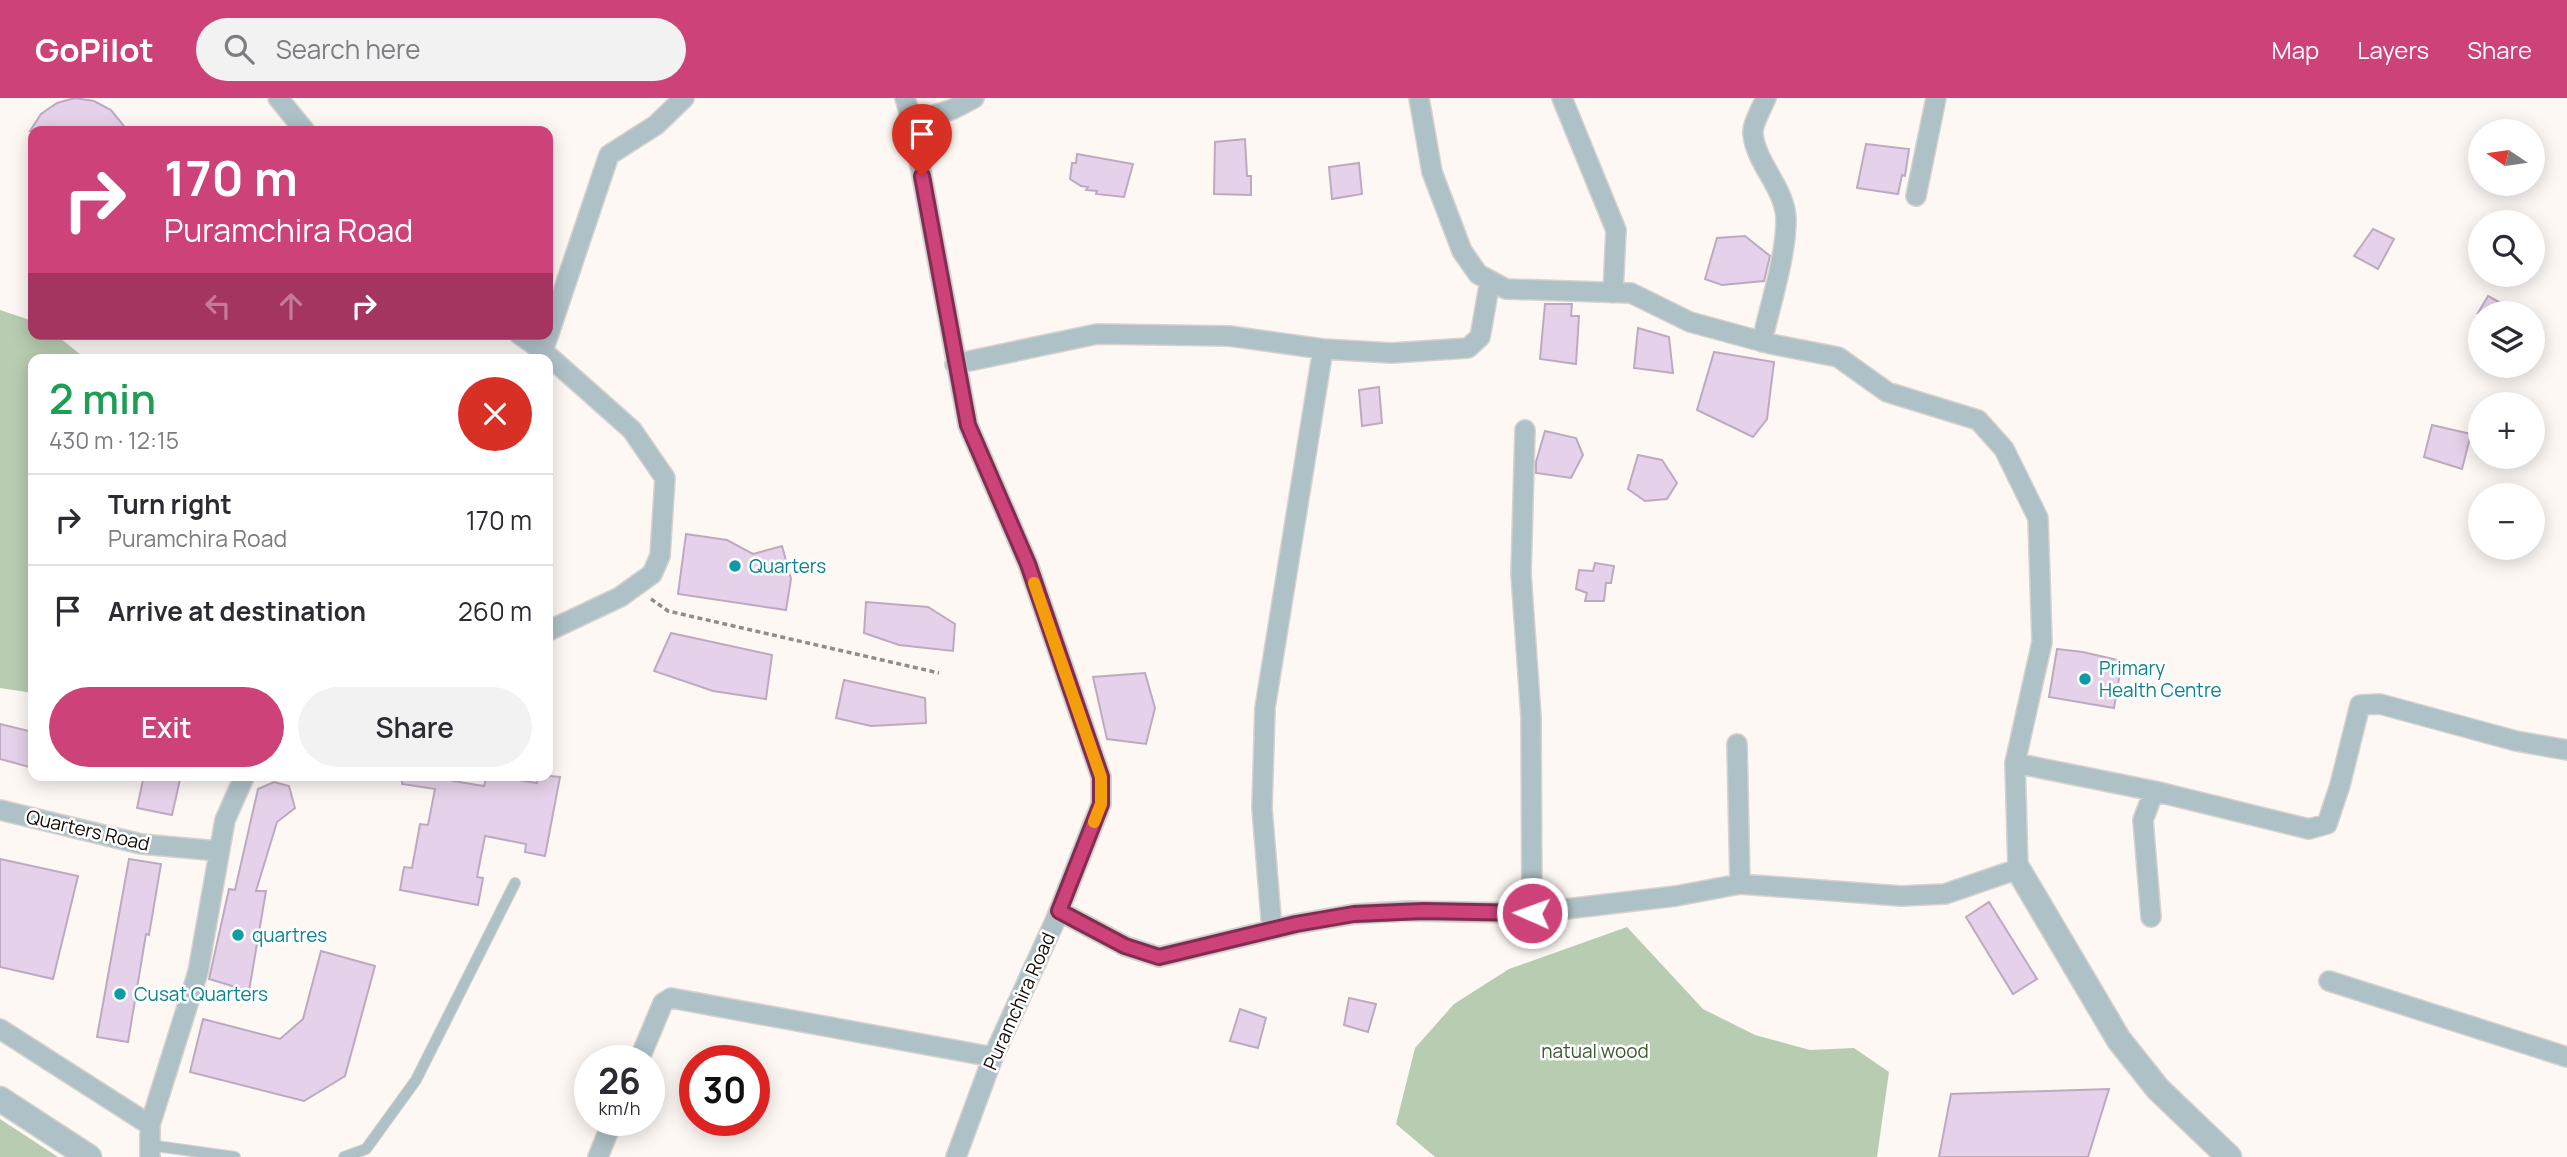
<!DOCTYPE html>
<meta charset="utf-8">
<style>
body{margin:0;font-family:Manrope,sans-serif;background:#f2f2f3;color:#2b2b33;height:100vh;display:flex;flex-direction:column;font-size:26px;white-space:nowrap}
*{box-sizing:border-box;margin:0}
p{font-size:23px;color:#7c7c81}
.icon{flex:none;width:38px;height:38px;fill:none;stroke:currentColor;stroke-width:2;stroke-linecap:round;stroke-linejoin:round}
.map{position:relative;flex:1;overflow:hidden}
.sheet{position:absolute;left:28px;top:256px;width:525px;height:427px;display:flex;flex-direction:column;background:#fff;border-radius:14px;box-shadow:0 4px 18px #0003}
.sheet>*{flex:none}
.guide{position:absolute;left:28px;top:28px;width:525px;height:214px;border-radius:14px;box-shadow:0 4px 18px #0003;background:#cd4279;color:#fff;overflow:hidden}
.needle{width:46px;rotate:283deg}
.tools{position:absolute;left:2468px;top:21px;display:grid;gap:14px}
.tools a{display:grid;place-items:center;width:77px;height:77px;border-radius:50%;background:#fff;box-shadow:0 4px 18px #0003;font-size:35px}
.speed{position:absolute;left:574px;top:947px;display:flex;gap:14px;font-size:35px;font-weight:700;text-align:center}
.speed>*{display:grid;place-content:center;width:91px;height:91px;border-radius:50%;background:#fff;box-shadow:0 4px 18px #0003;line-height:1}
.speed small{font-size:18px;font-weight:400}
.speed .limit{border:10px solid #d22;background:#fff;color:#111}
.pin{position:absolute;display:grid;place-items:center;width:60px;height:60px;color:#fff;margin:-72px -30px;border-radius:50% 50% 50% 0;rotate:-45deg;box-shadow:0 0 7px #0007}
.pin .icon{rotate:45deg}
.me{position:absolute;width:77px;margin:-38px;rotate:272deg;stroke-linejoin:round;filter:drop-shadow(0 0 5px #0008)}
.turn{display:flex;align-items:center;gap:24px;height:147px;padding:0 21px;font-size:32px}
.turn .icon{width:91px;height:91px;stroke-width:2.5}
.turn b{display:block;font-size:49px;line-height:60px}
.lanes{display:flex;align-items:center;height:66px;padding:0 21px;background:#0003;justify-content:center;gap:35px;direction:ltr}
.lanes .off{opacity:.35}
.round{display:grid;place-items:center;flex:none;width:74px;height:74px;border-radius:37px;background:#f2f2f3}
.summary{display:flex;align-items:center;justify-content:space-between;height:119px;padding:0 21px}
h1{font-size:42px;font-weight:600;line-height:52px;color:#1e9e55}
.action{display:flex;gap:14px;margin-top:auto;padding:14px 21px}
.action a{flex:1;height:80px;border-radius:42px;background:#cd4279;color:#fff;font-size:28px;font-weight:600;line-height:80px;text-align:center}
.action a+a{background:#f2f2f3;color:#2b2b33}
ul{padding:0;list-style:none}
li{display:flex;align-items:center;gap:21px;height:91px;padding:0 21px;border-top:2px solid #e1e1e2}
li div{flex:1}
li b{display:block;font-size:26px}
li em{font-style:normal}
header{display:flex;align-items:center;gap:42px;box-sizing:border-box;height:98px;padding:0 35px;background:#cd4279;color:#fff}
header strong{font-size:33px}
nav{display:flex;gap:38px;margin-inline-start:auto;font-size:24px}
.search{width:490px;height:63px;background:#f2f2f3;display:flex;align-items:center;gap:18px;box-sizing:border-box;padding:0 24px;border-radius:38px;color:#7c7c81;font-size:26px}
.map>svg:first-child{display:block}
.green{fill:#b8ccb1}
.building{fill:#e5d1e9;stroke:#bdaac1;stroke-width:2}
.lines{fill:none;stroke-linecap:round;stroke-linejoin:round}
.service-casing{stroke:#d7d2ce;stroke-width:12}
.minor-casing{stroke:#d7d2ce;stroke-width:22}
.tertiary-casing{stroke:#d7d2ce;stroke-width:27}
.path{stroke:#928c87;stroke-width:3.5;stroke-dasharray:5 3.5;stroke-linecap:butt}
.service{stroke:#aec1c6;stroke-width:10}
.minor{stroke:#aec1c6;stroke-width:19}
.tertiary{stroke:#aec1c6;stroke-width:24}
.route-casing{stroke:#852b4f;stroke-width:18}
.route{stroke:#cd4279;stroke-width:12}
.slow{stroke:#f59e0b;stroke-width:12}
.culture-dot{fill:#0f9aa8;stroke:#fff;stroke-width:2.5}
.labels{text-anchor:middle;stroke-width:5;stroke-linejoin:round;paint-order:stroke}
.culture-label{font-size:19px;fill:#0d838f;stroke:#fff;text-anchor:start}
.street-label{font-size:19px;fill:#120b05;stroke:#fff}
.park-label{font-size:19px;fill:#3b5b2e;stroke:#fff}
</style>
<header>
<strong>GoPilot</strong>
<div class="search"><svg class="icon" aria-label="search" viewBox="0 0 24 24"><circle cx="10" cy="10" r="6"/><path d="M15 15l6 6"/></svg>Search here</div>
<nav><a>Map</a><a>Layers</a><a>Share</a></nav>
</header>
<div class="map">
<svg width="2567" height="1059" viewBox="0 0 2567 1059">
<rect width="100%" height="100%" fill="#fdf8f4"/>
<path class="green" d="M 0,212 L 33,223 L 33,236 L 55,236 L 86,261 L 33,261 L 33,595 L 0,590 Z
M 1627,829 L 1703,911 L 1755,937 L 1810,952 L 1854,950 L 1889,974 L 1877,1059 L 1435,1059 L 1396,1026 L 1415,950 L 1454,906 L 1509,871 Z
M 0,1021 L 58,1059 L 0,1059 Z"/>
<path class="building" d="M 75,0 L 94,3 L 111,12 L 128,33 L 30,33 L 41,16 L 57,5 Z
M 1245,41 L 1247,78 L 1251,78 L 1251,97 L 1214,96 L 1215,44 Z
M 1866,46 L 1909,51 L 1905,78 L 1902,77 L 1898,96 L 1857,90 Z
M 1077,56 L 1133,66 L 1124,99 L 1096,96 L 1097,93 L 1086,92 L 1088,89 L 1081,88 L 1070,81 L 1072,65 L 1076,65 Z
M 1359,65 L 1362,96 L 1332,101 L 1329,69 Z
M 2373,131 L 2394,141 L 2378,171 L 2354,158 Z
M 1745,138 L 1770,158 L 1764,183 L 1722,187 L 1705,181 L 1717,140 Z
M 2488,198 L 2519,215 L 2478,215 Z
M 1545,206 L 1572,206 L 1571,218 L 1579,218 L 1576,266 L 1540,261 Z
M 1638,230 L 1669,239 L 1673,275 L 1634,270 Z
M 1714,254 L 1774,264 L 1767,321 L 1753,339 L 1697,312 Z
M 1379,289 L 1382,325 L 1362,328 L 1359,292 Z
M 2432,327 L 2471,336 L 2462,371 L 2424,359 Z
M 1545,333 L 1576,340 L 1583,357 L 1571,380 L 1536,375 L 1536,364 Z
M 1638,357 L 1662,362 L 1677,385 L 1667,401 L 1645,403 L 1628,391 Z
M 686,436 L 727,442 L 753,456 L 782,448 L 791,481 L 786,512 L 678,496 Z
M 1595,465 L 1614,468 L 1611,485 L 1606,485 L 1604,503 L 1585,503 L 1587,495 L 1576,491 L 1579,472 L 1593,473 Z
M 866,504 L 928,509 L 955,526 L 953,553 L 899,547 L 864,535 Z
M 671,535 L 772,557 L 766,601 L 713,593 L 654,573 Z
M 2057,551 L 2083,554 L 2122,563 L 2114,610 L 2049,599 Z
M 1145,575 L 1155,610 L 1146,646 L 1107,641 L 1093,579 Z
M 844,582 L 925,600 L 926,625 L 871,628 L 836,620 Z
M 0,626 L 33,634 L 33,670 L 0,661 Z
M 144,677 L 181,677 L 172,717 L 137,710 Z
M 402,677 L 454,677 L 453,683 L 484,688 L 487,677 L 537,685 L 539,677 L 560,679 L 545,758 L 525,754 L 526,746 L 485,738 L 477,779 L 483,780 L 478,807 L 400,792 L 404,769 L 412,770 L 420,726 L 428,727 L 435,691 L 402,686 Z
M 274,684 L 289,688 L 295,710 L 277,724 L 256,793 L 266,793 L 249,893 L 209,881 L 229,791 L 235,792 L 258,691 Z
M 0,761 L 78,778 L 53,881 L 0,869 Z
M 129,761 L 161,766 L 149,837 L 146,836 L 128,944 L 97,939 Z
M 1989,804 L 2037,881 L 2013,896 L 1966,819 Z
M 321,853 L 375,868 L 345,978 L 304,1003 L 190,974 L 203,921 L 280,941 L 303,921 Z
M 1349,900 L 1376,906 L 1368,934 L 1344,927 Z
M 1240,911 L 1266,920 L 1258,950 L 1230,943 Z
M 2109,991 L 2088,1059 L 1939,1059 L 1951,996 Z"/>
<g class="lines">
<g class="service-casing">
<path id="service" d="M 149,1047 L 235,1059
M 344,1059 L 366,1051 L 416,982 L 515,785"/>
</g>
<g class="minor-casing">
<path id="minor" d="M 278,0 L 305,33
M 905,0 L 912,24 L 953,11 L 974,0
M 1562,0 L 1616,132 L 1613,195
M 912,24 L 968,327 L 1028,466 L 1101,679 L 1101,706 L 1055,823 L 993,959 L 956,1059
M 1916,98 L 1936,0
M 519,236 L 543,253 L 632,332 L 665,380 L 660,458 L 652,476 L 620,499 L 548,533
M 1762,244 C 1770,206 1786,160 1786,121 C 1785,90 1756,66 1753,36 C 1752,26 1762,10 1766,0
M 543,253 L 609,57 L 656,27 L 684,0
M 955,266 L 1097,236 L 1229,238 L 1323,251 L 1392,255 L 1468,250 L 1480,239 L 1490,183
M 1525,332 L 1521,476 L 1531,619 L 1532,815
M 1737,646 L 1740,786
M 2015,665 L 2154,693 L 2309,731 L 2327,726 L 2340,687 L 2360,607 L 2380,606 L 2516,643 L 2567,652
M 0,712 L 141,746 L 219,753
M 1059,813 L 1125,848 L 1159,859 L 1296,826 L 1354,816 L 1408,813 L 1532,815 L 1676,798 L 1740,786 L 1901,798 L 1945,796 L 2018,771 L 2015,665 L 2042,544 L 2038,420 L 2004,351 L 1978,322 L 1887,294 L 1838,259 L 1771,246 L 1690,224 L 1631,195 L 1506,191 L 1478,176 L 1462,153 L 1432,74 L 1419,0
M 2151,819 L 2143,722 L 2154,693
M 1272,832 L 1262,710 L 1265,610 L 1323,251
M 2329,883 L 2567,959
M 0,931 L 150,1027
M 639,962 L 663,905 L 671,900 L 993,959
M 150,1059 L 150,1027 L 198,874 L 225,722 L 245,677
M 598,1059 L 613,1022"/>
</g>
<g class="tertiary-casing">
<path id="tertiary" d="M 2018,771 L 2119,942 L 2158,991 L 2229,1059
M 0,1001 L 89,1059"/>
</g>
<path class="path" d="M 651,501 L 668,513 L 939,575"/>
<use href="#service" class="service"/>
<use href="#minor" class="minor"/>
<use href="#tertiary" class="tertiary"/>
</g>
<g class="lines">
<g class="route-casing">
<path id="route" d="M 922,78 L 968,327 L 1028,466 L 1101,679 L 1101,706 L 1059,813 L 1125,848 L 1159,859 L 1296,826 L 1354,816 L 1424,813 L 1532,815"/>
</g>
<use href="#route" class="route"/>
<path class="slow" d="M 1034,485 L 1101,679 L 1101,706 L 1094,724"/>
</g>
<g class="culture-dot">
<circle cx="735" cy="468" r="7"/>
<circle cx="2085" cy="581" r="7"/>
<circle cx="238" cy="837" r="7"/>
<circle cx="120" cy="896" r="7"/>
</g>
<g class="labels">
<g class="culture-label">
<text x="749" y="475">Quarters</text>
<text x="2099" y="577">Primary<tspan x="2099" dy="22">Health Centre</tspan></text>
<text x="252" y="844">quartres</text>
<text x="134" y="903">Cusat Quarters</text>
</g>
<g class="street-label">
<text transform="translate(88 732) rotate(13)" y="7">Quarters Road</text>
<text transform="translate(1019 903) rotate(-66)" y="7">Puramchira Road</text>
</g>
<g class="park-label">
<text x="1595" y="960">natual wood</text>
</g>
</g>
</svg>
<div class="tools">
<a><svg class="needle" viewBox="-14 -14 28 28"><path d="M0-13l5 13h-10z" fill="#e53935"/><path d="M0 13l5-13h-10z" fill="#7c7c81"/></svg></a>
<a><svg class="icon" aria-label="search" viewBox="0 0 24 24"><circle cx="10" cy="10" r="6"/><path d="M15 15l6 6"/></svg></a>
<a><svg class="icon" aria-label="layers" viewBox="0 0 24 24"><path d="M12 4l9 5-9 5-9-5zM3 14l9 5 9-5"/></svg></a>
<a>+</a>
<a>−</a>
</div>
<div class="speed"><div>26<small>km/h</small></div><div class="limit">30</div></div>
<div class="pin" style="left:922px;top:78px;background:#d93025"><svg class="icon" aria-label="arrive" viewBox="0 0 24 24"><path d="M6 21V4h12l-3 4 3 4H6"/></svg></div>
<svg class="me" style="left:1532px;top:815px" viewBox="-20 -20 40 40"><circle r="17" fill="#cd4279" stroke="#fff" stroke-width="3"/><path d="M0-11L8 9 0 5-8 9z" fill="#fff"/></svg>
<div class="guide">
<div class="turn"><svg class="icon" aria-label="right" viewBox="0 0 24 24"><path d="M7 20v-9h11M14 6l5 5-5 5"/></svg><div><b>170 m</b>Puramchira Road</div></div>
<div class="lanes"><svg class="icon off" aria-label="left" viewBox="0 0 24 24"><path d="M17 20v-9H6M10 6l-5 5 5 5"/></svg><svg class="icon off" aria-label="ahead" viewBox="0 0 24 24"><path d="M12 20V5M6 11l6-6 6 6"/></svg><svg class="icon" aria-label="right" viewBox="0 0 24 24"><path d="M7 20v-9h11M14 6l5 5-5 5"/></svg></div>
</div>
<section class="sheet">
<div class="summary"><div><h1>2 min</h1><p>430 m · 12:15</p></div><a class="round" style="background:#d93025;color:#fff"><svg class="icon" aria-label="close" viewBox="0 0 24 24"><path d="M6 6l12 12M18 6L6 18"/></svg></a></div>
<ul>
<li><svg class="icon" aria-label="right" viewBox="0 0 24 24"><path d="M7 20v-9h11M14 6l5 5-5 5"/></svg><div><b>Turn right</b><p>Puramchira Road</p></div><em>170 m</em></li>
<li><svg class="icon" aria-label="arrive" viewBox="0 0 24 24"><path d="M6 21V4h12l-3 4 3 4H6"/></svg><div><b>Arrive at destination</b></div><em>260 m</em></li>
</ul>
<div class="action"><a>Exit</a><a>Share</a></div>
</section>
</div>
